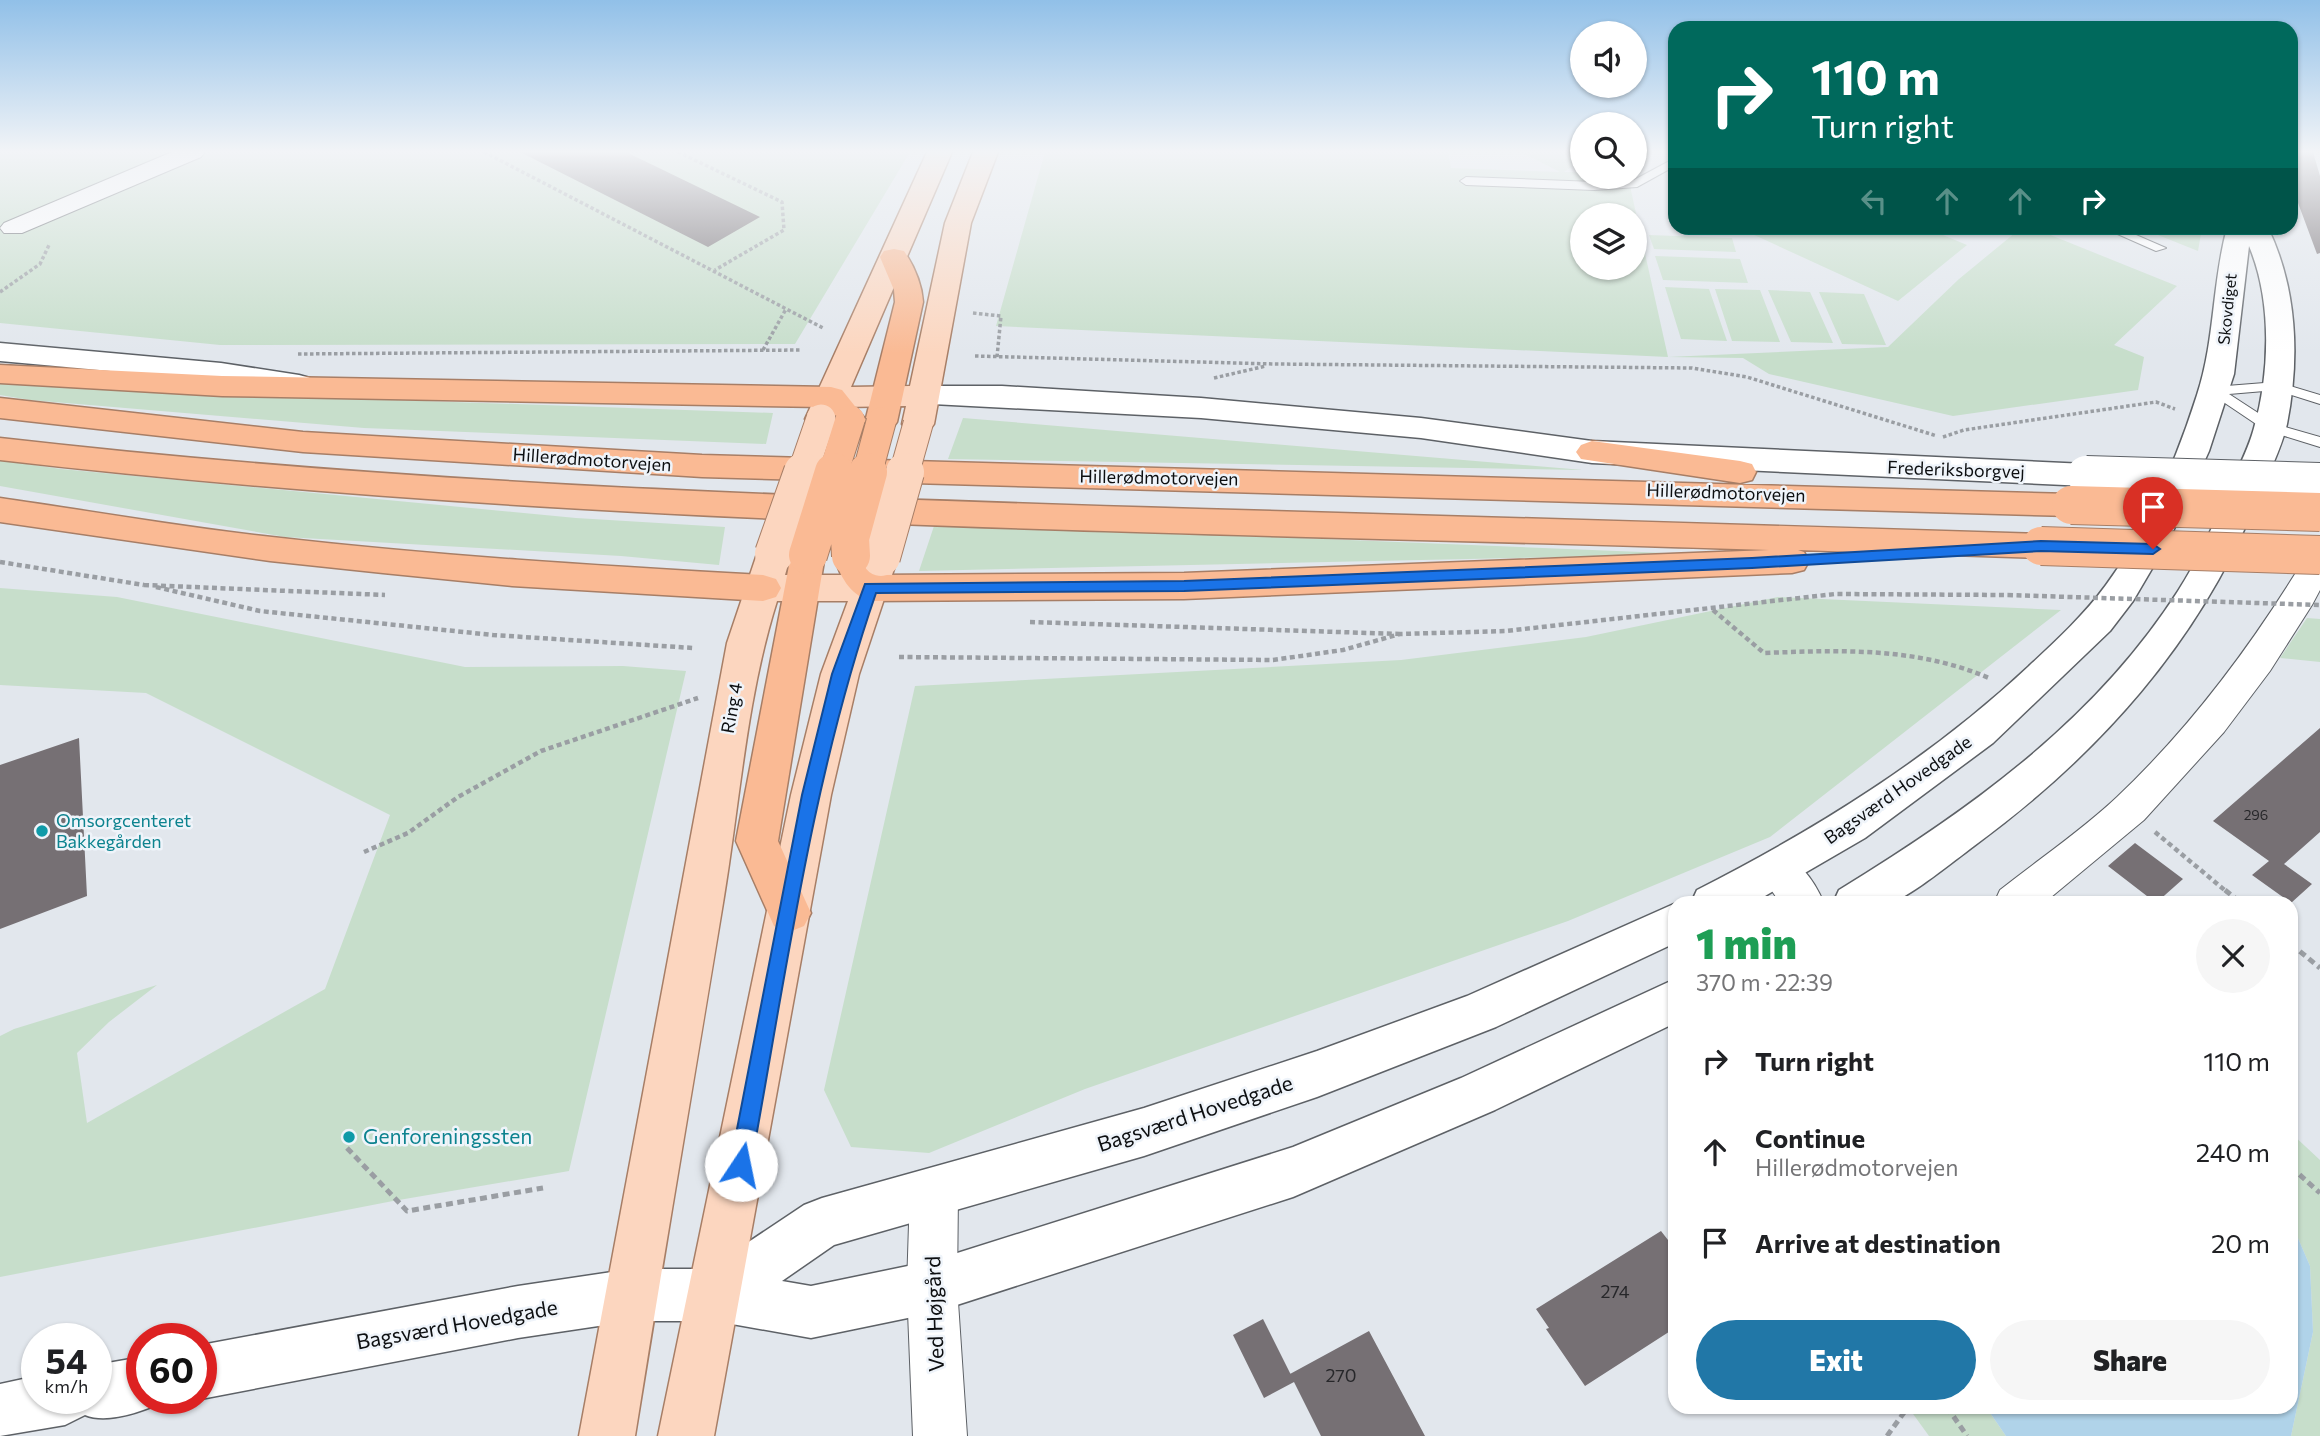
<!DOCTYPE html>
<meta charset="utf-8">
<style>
body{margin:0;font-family:Commissioner,sans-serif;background:#f6f6f6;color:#202124;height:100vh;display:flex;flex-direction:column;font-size:26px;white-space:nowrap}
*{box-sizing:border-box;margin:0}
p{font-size:23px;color:#757577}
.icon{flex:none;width:38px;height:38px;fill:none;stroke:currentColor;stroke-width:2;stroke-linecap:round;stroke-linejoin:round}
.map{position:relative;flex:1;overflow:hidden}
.panel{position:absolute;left:1668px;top:896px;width:630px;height:518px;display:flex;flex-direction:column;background:#fff;border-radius:21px;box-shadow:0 2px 5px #0004}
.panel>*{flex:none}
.top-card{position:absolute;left:1668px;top:21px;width:630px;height:214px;border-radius:21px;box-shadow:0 2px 5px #0004;background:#00695c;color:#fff;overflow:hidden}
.buttons{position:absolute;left:1570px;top:21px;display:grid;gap:14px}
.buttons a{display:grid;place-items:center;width:77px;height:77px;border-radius:50%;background:#fff;box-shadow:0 2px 5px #0004;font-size:35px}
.speed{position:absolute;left:21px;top:1323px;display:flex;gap:14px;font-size:35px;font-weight:700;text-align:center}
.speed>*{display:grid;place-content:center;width:91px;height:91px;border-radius:50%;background:#fff;box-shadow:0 2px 5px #0004;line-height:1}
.speed small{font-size:18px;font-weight:400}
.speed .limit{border:10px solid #d22;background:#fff;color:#111}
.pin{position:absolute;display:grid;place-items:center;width:60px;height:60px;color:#fff;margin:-72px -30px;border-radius:50% 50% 50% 0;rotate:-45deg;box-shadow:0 0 7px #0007}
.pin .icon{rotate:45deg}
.me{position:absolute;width:77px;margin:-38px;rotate:11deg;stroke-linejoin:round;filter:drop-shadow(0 0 5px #0008)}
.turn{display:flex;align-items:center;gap:24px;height:147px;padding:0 28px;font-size:32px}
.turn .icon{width:91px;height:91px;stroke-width:2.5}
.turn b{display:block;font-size:49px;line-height:60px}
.lanes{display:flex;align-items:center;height:66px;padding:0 28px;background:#0003;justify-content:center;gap:35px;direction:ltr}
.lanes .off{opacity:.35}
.round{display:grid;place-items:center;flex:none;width:74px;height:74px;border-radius:37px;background:#f6f6f6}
.overview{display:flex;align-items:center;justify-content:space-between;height:119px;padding:0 28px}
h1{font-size:42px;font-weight:800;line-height:52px;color:#1e9e55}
.button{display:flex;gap:14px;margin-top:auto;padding:14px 28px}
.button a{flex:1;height:80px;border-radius:42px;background:#2177a7;color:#fff;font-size:28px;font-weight:800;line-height:80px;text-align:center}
.button a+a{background:#f6f6f6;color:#202124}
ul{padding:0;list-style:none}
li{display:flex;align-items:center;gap:21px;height:91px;padding:0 28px}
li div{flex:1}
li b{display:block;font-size:26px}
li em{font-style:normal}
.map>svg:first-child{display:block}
.green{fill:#c7decb;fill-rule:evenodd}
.water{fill:#b0d3e9}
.building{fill:#767074}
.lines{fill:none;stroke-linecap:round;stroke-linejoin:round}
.lane-casing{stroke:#5d6166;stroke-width:2}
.street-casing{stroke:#5d6166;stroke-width:2}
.secondary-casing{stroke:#5d6166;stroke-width:3}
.primary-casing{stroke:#a77e66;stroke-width:3}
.highway-casing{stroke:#a77e66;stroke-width:3}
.path-far2{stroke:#9a9ea3;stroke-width:3.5;stroke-dasharray:3.5 2.5;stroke-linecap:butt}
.path-far1{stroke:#9a9ea3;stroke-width:4.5;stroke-dasharray:5 3.5;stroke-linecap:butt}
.path{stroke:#9a9ea3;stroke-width:5;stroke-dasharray:7 4.5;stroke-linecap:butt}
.lane{fill:#fff;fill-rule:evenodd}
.street{fill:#fff;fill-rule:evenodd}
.secondary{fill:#fff;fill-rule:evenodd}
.primary{fill:#fcd6bf;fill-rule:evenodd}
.highway{fill:#faba94;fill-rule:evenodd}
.secondary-bridge-casing{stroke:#5d6166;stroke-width:40;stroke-linecap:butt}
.primary-bridge-far1-casing{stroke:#a77e66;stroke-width:31;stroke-linecap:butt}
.primary-bridge-casing{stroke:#a77e66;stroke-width:40;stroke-linecap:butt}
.highway-bridge-far1-casing{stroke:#a77e66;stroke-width:31;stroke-linecap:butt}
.highway-bridge-casing{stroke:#a77e66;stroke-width:40;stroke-linecap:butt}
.path-bridge{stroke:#9a9ea3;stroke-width:4.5;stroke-dasharray:5 3.5;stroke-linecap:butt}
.secondary-bridge{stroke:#fff;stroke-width:38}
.primary-bridge-far1{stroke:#fcd6bf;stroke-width:29}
.primary-bridge{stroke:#fcd6bf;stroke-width:38}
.highway-bridge-far1{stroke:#faba94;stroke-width:29}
.highway-bridge{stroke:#faba94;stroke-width:38}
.route{fill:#1a73e8;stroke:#114b97;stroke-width:2}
.culture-dot{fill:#0f9aa8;stroke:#eff4fa;stroke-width:2.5}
.labels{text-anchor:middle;stroke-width:5;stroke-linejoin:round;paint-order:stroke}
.number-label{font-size:14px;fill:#27272a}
.far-street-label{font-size:16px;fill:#0d0f11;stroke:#eff4fa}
.street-label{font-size:18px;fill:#0d0f11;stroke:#eff4fa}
.culture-label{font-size:18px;fill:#0d838f;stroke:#eff4fa;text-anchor:start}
.near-number-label{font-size:18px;fill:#27272a}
.near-street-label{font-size:21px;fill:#0d0f11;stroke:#eff4fa}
.near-culture-label{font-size:21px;fill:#0d838f;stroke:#eff4fa;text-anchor:start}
</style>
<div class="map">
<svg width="2320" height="1436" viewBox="0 0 2320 1436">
<rect width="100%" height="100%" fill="#e2e7ed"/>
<path class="green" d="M 0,152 L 910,152 L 795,344 L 220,345 L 0,323 Z
M 1045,152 L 1448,152 L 1451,168 L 1560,172 L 1521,152 L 1582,152 L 1582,160 L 1564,172 L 1582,172 L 1582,177 L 1628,177 L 1668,357 L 1888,347 L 1959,279 L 2021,228 L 2033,228 L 2177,286 L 2114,345 L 2144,357 L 2138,390 L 1953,416 L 1769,374 L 1743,358 L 1668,357 L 996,326 ZM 1582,215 L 1634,215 L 1634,268 L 1582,268 Z
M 1739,228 L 1926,228 L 1967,245 L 1898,301 Z
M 2153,228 L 2202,228 L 2198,251 L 2153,233 Z
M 1649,235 L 1732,238 L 1736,252 L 1654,249 Z
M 1655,256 L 1740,259 L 1748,283 L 1663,280 Z
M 1665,287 L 1709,289 L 1727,341 L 1681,339 Z
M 1715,289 L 1760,290 L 1780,342 L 1732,341 Z
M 1768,290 L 1810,292 L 1833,343 L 1791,342 Z
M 1819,292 L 1864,294 L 1886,345 L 1842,344 Z
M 0,381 L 340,398 L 773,413 L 766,444 L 364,428 L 30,400 L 0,395 Z
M 963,418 L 1583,470 L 948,459 Z
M 0,460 L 61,469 L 576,518 L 725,527 L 719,565 L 621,556 L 285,537 L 0,486 Z
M 935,523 L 1691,554 L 919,571 Z
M 0,588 L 117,597 L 465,667 L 623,666 L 686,671 L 569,1171 L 393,1201 L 0,1277 L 0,1036 L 14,1029 L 157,985 L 109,1022 L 77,1053 L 87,1123 L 325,989 L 390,815 L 146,693 L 0,685 Z
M 1778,597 L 2061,610 L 1770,837 L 1568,921 L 1085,1089 L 929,1153 L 851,1147 L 824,1090 L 915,686 L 1401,660 L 1586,637 Z
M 2307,618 L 2320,619 L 2320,662 L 2280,658 Z
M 2291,1133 L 2320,1160 L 2320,1436 L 2291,1436 L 2313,1332 L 2310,1266 L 2291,1222 Z
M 1908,1407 L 1986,1407 L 2006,1436 L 1929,1436 Z"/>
<path class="water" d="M 2291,1222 L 2310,1266 L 2313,1332 L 2291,1436 L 2006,1436 L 1986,1407 L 2291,1407 Z"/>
<path class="building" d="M 520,152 L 626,152 L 760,217 L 708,247 Z
M 2291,152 L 2313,152 L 2320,176 L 2320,253 L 2317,254 L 2291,184 Z
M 2320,728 L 2320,832 L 2284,864 L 2312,884 L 2291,903 L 2252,875 L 2269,861 L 2213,821 Z
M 79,738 L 87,896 L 0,929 L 0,765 Z
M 2135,843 L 2183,879 L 2156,903 L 2108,866 Z
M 1661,1231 L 1675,1249 L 1675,1328 L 1585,1386 L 1546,1329 L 1549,1328 L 1536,1309 Z
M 1263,1319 L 1294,1381 L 1290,1374 L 1369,1331 L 1425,1436 L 1321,1436 L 1294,1382 L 1264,1398 L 1233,1335 Z"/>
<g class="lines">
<g class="lane-casing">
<path id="lane" d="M 1675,158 L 1675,166 L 1637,187 L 1594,190 L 1466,185 L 1460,181 L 1466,177 L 1594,182 L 1634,180 Z
M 2104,228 L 2120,228 L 2166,248 L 2156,251 Z
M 2277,382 L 2320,395 L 2320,404 L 2276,390 L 2229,394 L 2275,424 L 2320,437 L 2320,447 L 2265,430 L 2207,391 L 2214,387 Z"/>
</g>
<g class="street-casing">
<path id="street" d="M 172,152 L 205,152 L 201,157 L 22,233 L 4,233 L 0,228 L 4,223 Z
M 2320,549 L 2320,590 L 2312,605 L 2270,671 L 2224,732 L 2144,820 L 2044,903 L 1994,903 L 2000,890 C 2039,859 2081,831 2117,797 C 2193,725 2254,642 2308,553 Z
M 1778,853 C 1800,860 1815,882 1824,903 L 1780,903 L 1758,870 L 1764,858 Z
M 934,1169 L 951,1176 L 958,1193 L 957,1287 L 967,1436 L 913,1436 L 907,1287 L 910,1193 L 917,1176 Z"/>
</g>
<g class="secondary-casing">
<path id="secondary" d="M 2227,228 L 2268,228 C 2297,288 2300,358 2287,424 C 2281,450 2268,474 2258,498 C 2199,643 2099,754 1974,846 C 1954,861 1912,895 1891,903 C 1875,908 1849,903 1833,903 L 1839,890 C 1968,811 2095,721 2178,591 C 2200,557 2216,519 2232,482 C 2240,464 2249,447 2254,428 C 2270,373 2272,300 2249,246 L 2234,374 L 2209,451 L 2170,538 L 2133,601 L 2110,631 L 1993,743 L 1865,838 L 1753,903 L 1691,903 L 1697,890 C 1817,829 1931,758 2029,666 C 2057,640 2084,615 2106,585 C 2147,529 2176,461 2197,395 C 2215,341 2212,283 2227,228 Z
M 0,343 L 221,363 L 299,375 L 310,378 L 314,385 L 310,392 L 299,395 L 221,381 L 0,361 Z
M 924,386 L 1002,386 L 1201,398 L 1421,418 L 1592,441 L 2086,464 L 2098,467 L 2102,475 L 2098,483 L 2086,486 L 1592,463 L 1421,438 L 1201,418 L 913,403 L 909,396 L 913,389 Z
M 1676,903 L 1675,943 L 1496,1027 L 1317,1097 L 1144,1156 L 834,1245 L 782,1281 L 811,1286 L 932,1261 L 1293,1147 L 1461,1078 L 1675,979 L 1675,1023 L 1495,1110 L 1293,1197 L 932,1313 L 811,1338 L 715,1321 L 632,1321 L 518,1338 L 201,1399 L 199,1398 L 201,1345 L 518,1286 L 632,1269 L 708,1269 L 804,1205 L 822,1198 L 1144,1108 L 1317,1051 L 1467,996 Z
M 142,1357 L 142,1398 L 163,1398 L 161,1403 C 140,1412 107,1424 85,1415 L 65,1425 L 0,1436 L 0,1384 L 37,1376 L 37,1398 L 96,1398 L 96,1365 Z"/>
</g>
<g class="primary-casing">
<path id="primary" d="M 927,152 L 952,152 L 851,387 L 910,386 L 945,223 L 973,152 L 998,152 L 971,223 L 934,424 L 929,431 L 918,434 L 907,431 L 902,424 L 906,406 L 842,407 L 832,426 L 821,429 L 810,426 L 805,419 Z
M 774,542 L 786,545 L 791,554 L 785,575 L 857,575 L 869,548 L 881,545 L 893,548 L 898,557 L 859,674 L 831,795 L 714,1436 L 658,1436 L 791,795 L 821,674 L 848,601 L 777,601 C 746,699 740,802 723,903 C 694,1081 663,1258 635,1436 L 579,1436 L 727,643 L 757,554 L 762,545 Z"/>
</g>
<g class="highway-casing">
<path id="highway" d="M 894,249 L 904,251 C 914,266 922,285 923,302 L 897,422 L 892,429 L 881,432 L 870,429 L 865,422 L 895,302 L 894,290 L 880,257 L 884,251 Z
M 0,365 L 222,376 L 831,387 L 842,390 L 866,420 L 861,427 C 840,433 834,422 822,407 L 222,396 L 0,383 Z
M 0,398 L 303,432 L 702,455 L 2071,494 L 2083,497 L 2088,505 L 2083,513 L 2071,516 L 702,477 L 303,452 L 0,418 Z
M 0,438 C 399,484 798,497 1199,509 C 1480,517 1760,525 2041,534 L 2053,537 L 2058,546 L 2053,555 L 2041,558 L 1798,550 L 1804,552 L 1809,561 L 1804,570 L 1792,573 L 1184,599 L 870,601 C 849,594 840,576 834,556 L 839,547 L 851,544 L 863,547 L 879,575 L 1184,573 L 1769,550 C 1179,531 587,528 0,460 Z
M 1592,441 L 1740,461 L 1752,464 L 1756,472 L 1752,480 L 1740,483 L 1581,459 L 1576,452 L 1581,445 Z
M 0,498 C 91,511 181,527 272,537 C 436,556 599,566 763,575 L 776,579 L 781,588 L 776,597 L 763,601 L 512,586 L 383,573 L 270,561 L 0,522 Z
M 808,543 L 820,546 L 825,555 L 778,841 L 811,913 L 804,926 L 789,932 L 774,926 L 736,841 L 791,555 L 796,546 Z"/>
</g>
<path class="path-far2" d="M 484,152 L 823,328
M 678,152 L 782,202 L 784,230 L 715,270
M 0,292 L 40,264 L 50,243
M 973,313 L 1001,316 L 997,357
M 763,350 L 786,309
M 298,354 L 801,350
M 975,356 L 1274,364 L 1692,368 L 1747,377 L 1937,436
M 1214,378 L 1266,366
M 1943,437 L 1964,430 L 2156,402 L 2175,409"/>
<path class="path-far1" d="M 0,562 L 144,585
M 144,585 L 385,595
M 156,587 L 260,611 L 493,635 L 693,648
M 1713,610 L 1764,653 C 1842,650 1916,647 1989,678
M 1030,622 L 1400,634
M 899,657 L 1273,660 L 1343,650 L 1400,634 L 1506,631 L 1835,594 L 2008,595
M 2155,832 L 2227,892
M 364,852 L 408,833 L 458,797 L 541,751 L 698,698"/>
<path class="path" d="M 2225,890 L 2241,903
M 2291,944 L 2320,968
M 347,1148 L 407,1211 L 543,1188
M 2291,1167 L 2320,1193
M 1947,1407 L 1967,1436
M 1887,1436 L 1908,1407"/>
<use href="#lane" class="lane"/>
<use href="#street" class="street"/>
<use href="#secondary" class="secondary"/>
<use href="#primary" class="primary"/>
<use href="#highway" class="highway"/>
<g class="secondary-bridge-casing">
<path id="secondary-bridge" d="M 2086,475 L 2320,482"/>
</g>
<g class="primary-bridge-far1-casing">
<path id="primary-bridge-far1" d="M 802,474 L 821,419
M 904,474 L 918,424"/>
</g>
<g class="primary-bridge-casing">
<path id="primary-bridge" d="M 774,554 L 803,472
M 881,557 L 905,472"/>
</g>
<g class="highway-bridge-far1-casing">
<path id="highway-bridge-far1" d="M 833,474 L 850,420
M 867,474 L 881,422"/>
</g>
<g class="highway-bridge-casing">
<path id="highway-bridge" d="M 2071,505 L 2320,512
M 2041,546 L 2320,555
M 808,555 L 834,472
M 851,556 L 850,538 L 868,472"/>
</g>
<path class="path-bridge" d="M 2008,595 L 2320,605"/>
<use href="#secondary-bridge" class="secondary-bridge"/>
<use href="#primary-bridge-far1" class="primary-bridge-far1"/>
<use href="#primary-bridge" class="primary-bridge"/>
<use href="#highway-bridge-far1" class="highway-bridge-far1"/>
<use href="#highway-bridge" class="highway-bridge"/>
</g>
<linearGradient id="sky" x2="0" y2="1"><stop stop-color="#91c0e8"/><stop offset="0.43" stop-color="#f2f4f7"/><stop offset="1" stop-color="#f2f4f7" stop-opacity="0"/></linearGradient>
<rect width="2320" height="353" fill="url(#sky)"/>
<path class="route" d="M 2041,541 L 2153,544 L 2160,549 L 2153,554 L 2041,551 L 1752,568 L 1184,591 L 876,593 C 812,778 786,974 751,1165 L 748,1172 L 741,1175 L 733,1172 L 730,1165 L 802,795 L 832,674 L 865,584 L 1184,581 L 1752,558 Z"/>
<g class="culture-dot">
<circle cx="42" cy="831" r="7"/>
<circle cx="349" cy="1137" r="7"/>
</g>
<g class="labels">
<g class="number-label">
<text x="2256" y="820">296</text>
</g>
<g class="far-street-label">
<text transform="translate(2227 309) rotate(-84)" y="6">Skovdiget</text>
</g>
<g class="street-label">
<text transform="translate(592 460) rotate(4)" y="6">Hillerødmotorvejen</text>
<text transform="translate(1956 470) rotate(2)" y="6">Frederiksborgvej</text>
<text transform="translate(1159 478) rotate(1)" y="6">Hillerødmotorvejen</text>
<text transform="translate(1726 493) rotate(2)" y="6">Hillerødmotorvejen</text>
<text transform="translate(732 708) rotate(-80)" y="6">Ring 4</text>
<text transform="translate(1898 790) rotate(-35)" y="6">Bagsværd Hovedgade</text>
</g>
<g class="culture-label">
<text x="56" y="827">Omsorgcenteret<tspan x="56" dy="21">Bakkegården</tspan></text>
</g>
<g class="near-number-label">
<text x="1615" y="1298">274</text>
<text x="1341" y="1382">270</text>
</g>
<g class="near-street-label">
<text transform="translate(1195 1114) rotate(-18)" y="7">Bagsværd Hovedgade</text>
<text transform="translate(935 1314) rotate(-92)" y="7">Ved Højgård</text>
<text transform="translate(457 1325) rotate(-10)" y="7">Bagsværd Hovedgade</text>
</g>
<g class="near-culture-label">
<text x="363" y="1144">Genforeningssten</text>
</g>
</g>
</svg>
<div class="buttons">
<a><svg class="icon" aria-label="sound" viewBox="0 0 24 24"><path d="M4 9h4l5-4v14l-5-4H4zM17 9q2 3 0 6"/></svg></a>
<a><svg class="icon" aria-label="search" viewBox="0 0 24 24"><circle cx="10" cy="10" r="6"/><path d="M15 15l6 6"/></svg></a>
<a><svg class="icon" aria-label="layers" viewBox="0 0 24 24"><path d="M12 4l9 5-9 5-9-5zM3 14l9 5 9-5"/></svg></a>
</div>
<div class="speed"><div>54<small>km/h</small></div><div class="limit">60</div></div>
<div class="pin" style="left:2153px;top:549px;background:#d93025"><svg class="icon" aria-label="arrive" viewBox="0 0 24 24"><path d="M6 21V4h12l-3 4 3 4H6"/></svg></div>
<svg class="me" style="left:741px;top:1165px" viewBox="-20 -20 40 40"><circle r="19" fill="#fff"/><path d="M0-13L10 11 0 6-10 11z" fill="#1a73e8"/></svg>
<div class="top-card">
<div class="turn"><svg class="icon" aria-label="right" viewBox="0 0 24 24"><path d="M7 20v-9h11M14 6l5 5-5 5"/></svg><div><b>110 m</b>Turn right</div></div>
<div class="lanes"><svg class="icon off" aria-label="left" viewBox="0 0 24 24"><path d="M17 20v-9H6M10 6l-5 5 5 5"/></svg><svg class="icon off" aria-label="ahead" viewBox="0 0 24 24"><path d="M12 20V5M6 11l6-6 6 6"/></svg><svg class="icon off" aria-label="ahead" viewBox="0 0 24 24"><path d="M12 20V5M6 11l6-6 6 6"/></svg><svg class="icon" aria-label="right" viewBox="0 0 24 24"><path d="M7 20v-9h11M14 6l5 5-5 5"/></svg></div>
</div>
<section class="panel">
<div class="overview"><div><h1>1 min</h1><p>370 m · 22:39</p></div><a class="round"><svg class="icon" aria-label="close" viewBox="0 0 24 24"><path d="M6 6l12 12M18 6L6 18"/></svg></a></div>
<ul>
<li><svg class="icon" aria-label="right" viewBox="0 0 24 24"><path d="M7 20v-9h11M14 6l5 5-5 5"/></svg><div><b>Turn right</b></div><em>110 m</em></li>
<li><svg class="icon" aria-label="ahead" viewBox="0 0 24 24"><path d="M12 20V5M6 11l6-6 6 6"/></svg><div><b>Continue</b><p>Hillerødmotorvejen</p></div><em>240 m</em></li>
<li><svg class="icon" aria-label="arrive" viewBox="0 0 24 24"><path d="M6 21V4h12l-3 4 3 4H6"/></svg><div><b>Arrive at destination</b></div><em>20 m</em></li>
</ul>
<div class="button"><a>Exit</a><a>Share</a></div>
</section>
</div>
